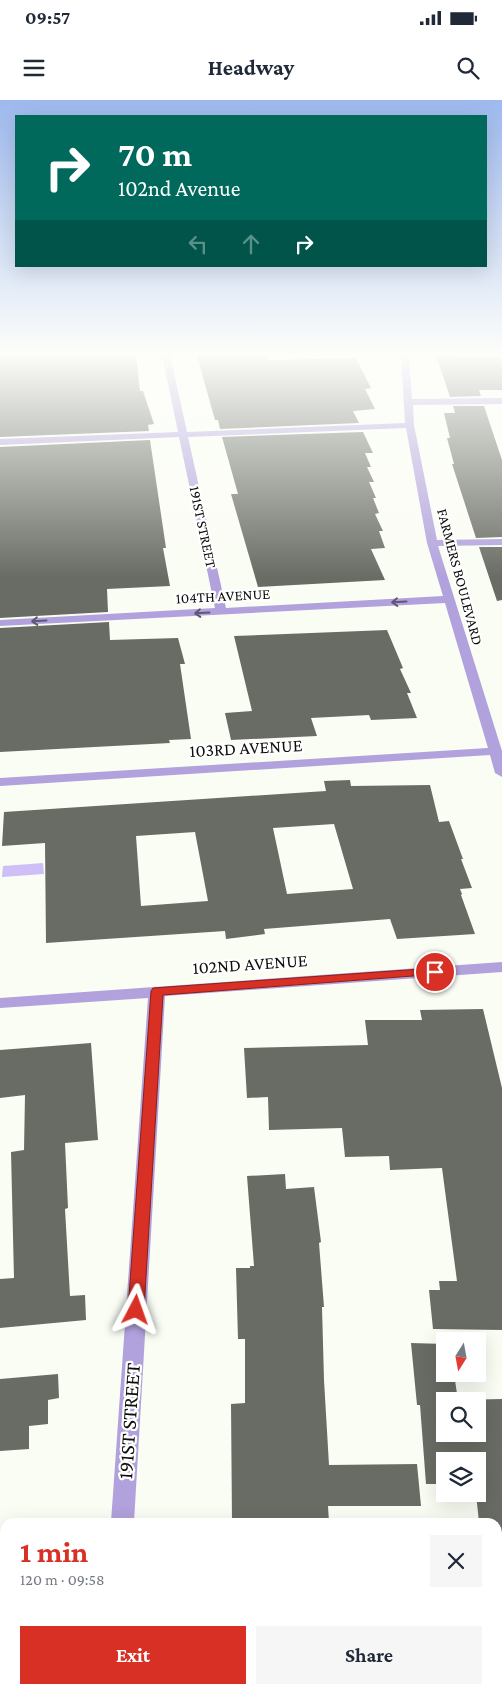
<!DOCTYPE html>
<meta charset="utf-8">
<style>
body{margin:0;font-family:"Crimson Pro",serif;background:#f6f6f7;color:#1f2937;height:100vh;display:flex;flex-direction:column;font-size:19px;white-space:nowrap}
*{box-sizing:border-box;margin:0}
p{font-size:16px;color:#747a83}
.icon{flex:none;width:28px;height:28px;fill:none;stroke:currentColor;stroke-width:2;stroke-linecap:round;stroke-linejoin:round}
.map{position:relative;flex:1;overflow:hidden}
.panel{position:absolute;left:0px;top:1418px;width:502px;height:176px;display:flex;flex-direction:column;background:#fff;border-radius:15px 15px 0 0;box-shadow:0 5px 20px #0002}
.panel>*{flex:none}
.top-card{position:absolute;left:15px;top:15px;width:472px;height:152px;border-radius:0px;box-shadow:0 5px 20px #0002;background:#00695c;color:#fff;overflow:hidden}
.needle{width:32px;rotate:191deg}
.controls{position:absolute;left:436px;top:1232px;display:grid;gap:10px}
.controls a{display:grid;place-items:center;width:50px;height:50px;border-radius:0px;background:#fff;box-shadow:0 5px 20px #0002;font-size:25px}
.pin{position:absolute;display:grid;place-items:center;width:42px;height:42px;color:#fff;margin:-21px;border:2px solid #fff;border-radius:50%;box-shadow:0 1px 5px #0007}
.me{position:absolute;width:55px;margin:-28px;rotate:4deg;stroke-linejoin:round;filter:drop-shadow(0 0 4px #0008)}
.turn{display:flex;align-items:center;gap:18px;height:105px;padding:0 20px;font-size:22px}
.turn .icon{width:65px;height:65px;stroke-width:2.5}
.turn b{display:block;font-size:35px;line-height:42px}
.lanes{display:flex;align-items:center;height:48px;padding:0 20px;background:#0003;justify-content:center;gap:25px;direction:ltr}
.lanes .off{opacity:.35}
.round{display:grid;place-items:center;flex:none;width:52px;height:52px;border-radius:0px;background:#f6f6f7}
.head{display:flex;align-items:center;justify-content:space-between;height:85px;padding:0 20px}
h1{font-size:30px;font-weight:700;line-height:38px;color:#d93025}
.cta{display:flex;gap:10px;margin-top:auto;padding:10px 20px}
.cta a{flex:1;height:58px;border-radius:0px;background:#d93025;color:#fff;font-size:20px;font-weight:700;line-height:58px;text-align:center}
.cta a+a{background:#f6f6f7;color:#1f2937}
.status{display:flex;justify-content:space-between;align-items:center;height:35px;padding:0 25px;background:#fff;direction:ltr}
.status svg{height:14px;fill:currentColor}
header{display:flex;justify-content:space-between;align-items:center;height:65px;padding:0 20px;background:#fff;font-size:22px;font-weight:700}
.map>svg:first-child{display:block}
.water{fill:#cec0f7}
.building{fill:#696c64;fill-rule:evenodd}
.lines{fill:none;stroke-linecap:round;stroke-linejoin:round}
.minor{fill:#b1a1dc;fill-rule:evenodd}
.oneway{stroke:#605874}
.route{fill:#d93025;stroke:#8d1f18}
.labels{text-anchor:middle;stroke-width:4.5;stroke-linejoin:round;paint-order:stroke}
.far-street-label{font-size:15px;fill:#0e0f0c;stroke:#fff}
.street-label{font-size:18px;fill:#0e0f0c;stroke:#fff}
.near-street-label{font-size:21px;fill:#0e0f0c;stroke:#fff}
</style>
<div class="status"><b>09:57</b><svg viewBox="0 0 49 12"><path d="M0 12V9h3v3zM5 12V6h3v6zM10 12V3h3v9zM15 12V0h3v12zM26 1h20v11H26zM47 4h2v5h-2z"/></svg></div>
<header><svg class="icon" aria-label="menu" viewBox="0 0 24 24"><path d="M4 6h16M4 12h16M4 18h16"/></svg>Headway<svg class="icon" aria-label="search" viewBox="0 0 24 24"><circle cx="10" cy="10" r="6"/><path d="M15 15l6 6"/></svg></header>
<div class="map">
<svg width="502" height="1593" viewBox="0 0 502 1593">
<rect width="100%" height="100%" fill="#fafdf4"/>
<path class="water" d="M 43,763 L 44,774 L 2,777 L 3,766 Z"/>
<path class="building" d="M 0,255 L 136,255 L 140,291 L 143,291 L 154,324 L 148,325 L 149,331 L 0,337 Z
M 201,255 L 267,255 L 269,260 L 356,258 L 371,288 L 365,289 L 375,309 L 353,311 L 359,323 L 220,329 L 218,320 L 215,320 L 197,256 Z
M 436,255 L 502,257 L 502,290 L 479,290 L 481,296 L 450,297 Z
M 453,306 L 484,306 L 502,360 L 502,437 L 476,438 L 452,364 L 454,364 L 447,338 L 450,338 L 444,313 L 455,313 Z
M 363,332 L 373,353 L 365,353 L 371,367 L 367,367 L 374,382 L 369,382 L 376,398 L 373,398 L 379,413 L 375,414 L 383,431 L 379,431 L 385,448 L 371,449 L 385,480 L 258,487 L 231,394 L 238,394 L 222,337 Z
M 150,340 L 166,448 L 163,448 L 170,486 L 107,489 L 108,512 L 0,518 L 0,347 Z
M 479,447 L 502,447 L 502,500 L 497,501 Z
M 109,522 L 110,540 L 178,538 L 185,564 L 180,564 L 191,639 L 169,640 L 170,643 L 0,652 L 0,528 Z
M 387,530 L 403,568 L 400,569 L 411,593 L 407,593 L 417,618 L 371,620 L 369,615 L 311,618 L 317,636 L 231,640 L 225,613 L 252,611 L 234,536 Z
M 350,680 L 351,686 L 430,685 L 439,722 L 449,721 L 463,759 L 461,759 L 472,788 L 460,789 L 462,794 L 461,795 L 475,834 L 397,839 L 390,819 L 264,829 L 265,834 L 226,839 L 225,831 L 46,843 L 45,743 L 2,746 L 4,712 L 326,691 L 324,681 ZM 334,724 L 353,789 L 287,794 L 273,728 ZM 195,732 L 208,801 L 141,806 L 136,736 Z
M 483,909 L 502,988 L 502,1230 L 433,1229 L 429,1190 L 440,1190 L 439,1181 L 457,1181 L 442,1068 L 390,1070 L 389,1056 L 345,1057 L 342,1028 L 269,1030 L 268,997 L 247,998 L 244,948 L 368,945 L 365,920 L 422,920 L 420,910 Z
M 91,943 L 98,1040 L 65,1043 L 68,1108 L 65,1109 L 70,1196 L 85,1195 L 86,1220 L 0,1228 L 0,1179 L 14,1178 L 11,1052 L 24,1050 L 25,995 L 0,998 L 0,950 Z
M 285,1074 L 286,1089 L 314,1087 L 321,1142 L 319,1143 L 324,1207 L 322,1207 L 324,1280 L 329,1365 L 417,1364 L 421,1406 L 328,1406 L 329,1422 L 232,1422 L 231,1304 L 245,1303 L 245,1239 L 238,1239 L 236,1168 L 250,1168 L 250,1166 L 254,1166 L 247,1076 Z
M 411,1243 L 445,1244 L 445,1274 L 454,1274 L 458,1300 L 502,1299 L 502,1464 L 498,1465 L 498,1422 L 479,1422 L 476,1394 L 478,1361 L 445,1361 L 445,1384 L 426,1384 L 420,1305 L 417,1305 ZM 445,1301 L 478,1301 L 478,1334 L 445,1334 Z
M 58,1274 L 59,1298 L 48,1300 L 48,1324 L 29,1326 L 29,1349 L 0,1351 L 0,1279 Z"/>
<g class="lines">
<path class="minor" d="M 162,255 L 170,255 L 187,332 L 405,323 L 401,255 L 409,255 L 412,299 L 502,298 L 502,304 L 413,305 L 414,325 L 437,440 L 502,439 L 502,445 L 438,446 L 502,651 L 502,677 L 495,673 L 490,655 L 0,686 L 0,678 L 488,648 L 445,503 L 0,526 L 0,520 L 215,508 L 179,337 L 0,345 L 0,339 L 178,332 ZM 406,328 L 427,443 L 443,496 L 226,508 L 188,337 Z
M 502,862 L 502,872 L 165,896 L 134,1422 L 111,1422 L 148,898 L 0,908 L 0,898 Z
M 0,1492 L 5,1494 L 5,1521 L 0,1519 Z
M 70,1589 L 123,1589 L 124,1593 L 72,1593 Z"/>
</g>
<defs><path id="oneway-shaft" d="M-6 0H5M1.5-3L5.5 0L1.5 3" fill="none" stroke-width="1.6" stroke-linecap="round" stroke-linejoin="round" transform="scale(1.25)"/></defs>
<g class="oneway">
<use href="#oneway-shaft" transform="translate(399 502) rotate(177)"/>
<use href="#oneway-shaft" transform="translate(202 513) rotate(177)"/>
<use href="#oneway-shaft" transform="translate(39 521) rotate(177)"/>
</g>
<linearGradient id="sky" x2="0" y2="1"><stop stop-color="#9db9ee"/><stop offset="0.53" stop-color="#fdfefa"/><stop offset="1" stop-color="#fdfefa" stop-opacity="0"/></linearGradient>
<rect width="502" height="478" fill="url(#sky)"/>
<path class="route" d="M 435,868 L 439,869 L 441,872 L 439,874 L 163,895 L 144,1210 L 142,1215 L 136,1216 L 131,1215 L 128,1210 L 151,891 L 153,888 Z"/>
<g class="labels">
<g class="far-street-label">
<text transform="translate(203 427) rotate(78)" y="5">191ST STREET</text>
<text transform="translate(460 477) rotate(75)" y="5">FARMERS BOULEVARD</text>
<text transform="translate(223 496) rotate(-3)" y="5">104TH AVENUE</text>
</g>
<g class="street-label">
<text transform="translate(246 648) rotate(-3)" y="6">103RD AVENUE</text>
<text transform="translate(250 864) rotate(-4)" y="6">102ND AVENUE</text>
</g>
<g class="near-street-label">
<text transform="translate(129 1321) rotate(-86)" y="7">191ST STREET</text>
</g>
</g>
</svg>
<div class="controls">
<a><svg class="needle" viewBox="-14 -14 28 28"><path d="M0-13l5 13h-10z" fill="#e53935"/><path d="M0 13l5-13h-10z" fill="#747a83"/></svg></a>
<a><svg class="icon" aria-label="search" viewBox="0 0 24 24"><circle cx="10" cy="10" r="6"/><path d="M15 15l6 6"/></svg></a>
<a><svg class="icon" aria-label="layers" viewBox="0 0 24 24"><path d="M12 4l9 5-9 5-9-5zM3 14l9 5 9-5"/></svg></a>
</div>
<div class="pin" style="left:435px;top:872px;background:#d93025"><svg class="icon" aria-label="arrive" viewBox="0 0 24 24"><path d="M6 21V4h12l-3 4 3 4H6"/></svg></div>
<svg class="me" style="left:136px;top:1210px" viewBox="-20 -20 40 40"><path d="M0-17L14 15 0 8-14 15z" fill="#d93025" stroke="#fff" stroke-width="4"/></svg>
<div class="top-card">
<div class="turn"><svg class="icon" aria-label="right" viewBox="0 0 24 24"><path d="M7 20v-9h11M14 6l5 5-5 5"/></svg><div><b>70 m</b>102nd Avenue</div></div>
<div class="lanes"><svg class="icon off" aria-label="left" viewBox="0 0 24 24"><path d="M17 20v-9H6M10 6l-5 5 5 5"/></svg><svg class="icon off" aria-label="ahead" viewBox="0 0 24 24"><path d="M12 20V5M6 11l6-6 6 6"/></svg><svg class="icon" aria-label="right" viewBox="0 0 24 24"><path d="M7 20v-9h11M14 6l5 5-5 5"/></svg></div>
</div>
<section class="panel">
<div class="head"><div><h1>1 min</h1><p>120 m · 09:58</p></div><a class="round"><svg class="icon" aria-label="close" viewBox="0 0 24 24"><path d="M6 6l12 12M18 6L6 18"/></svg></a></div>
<div class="cta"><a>Exit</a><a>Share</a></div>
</section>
</div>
